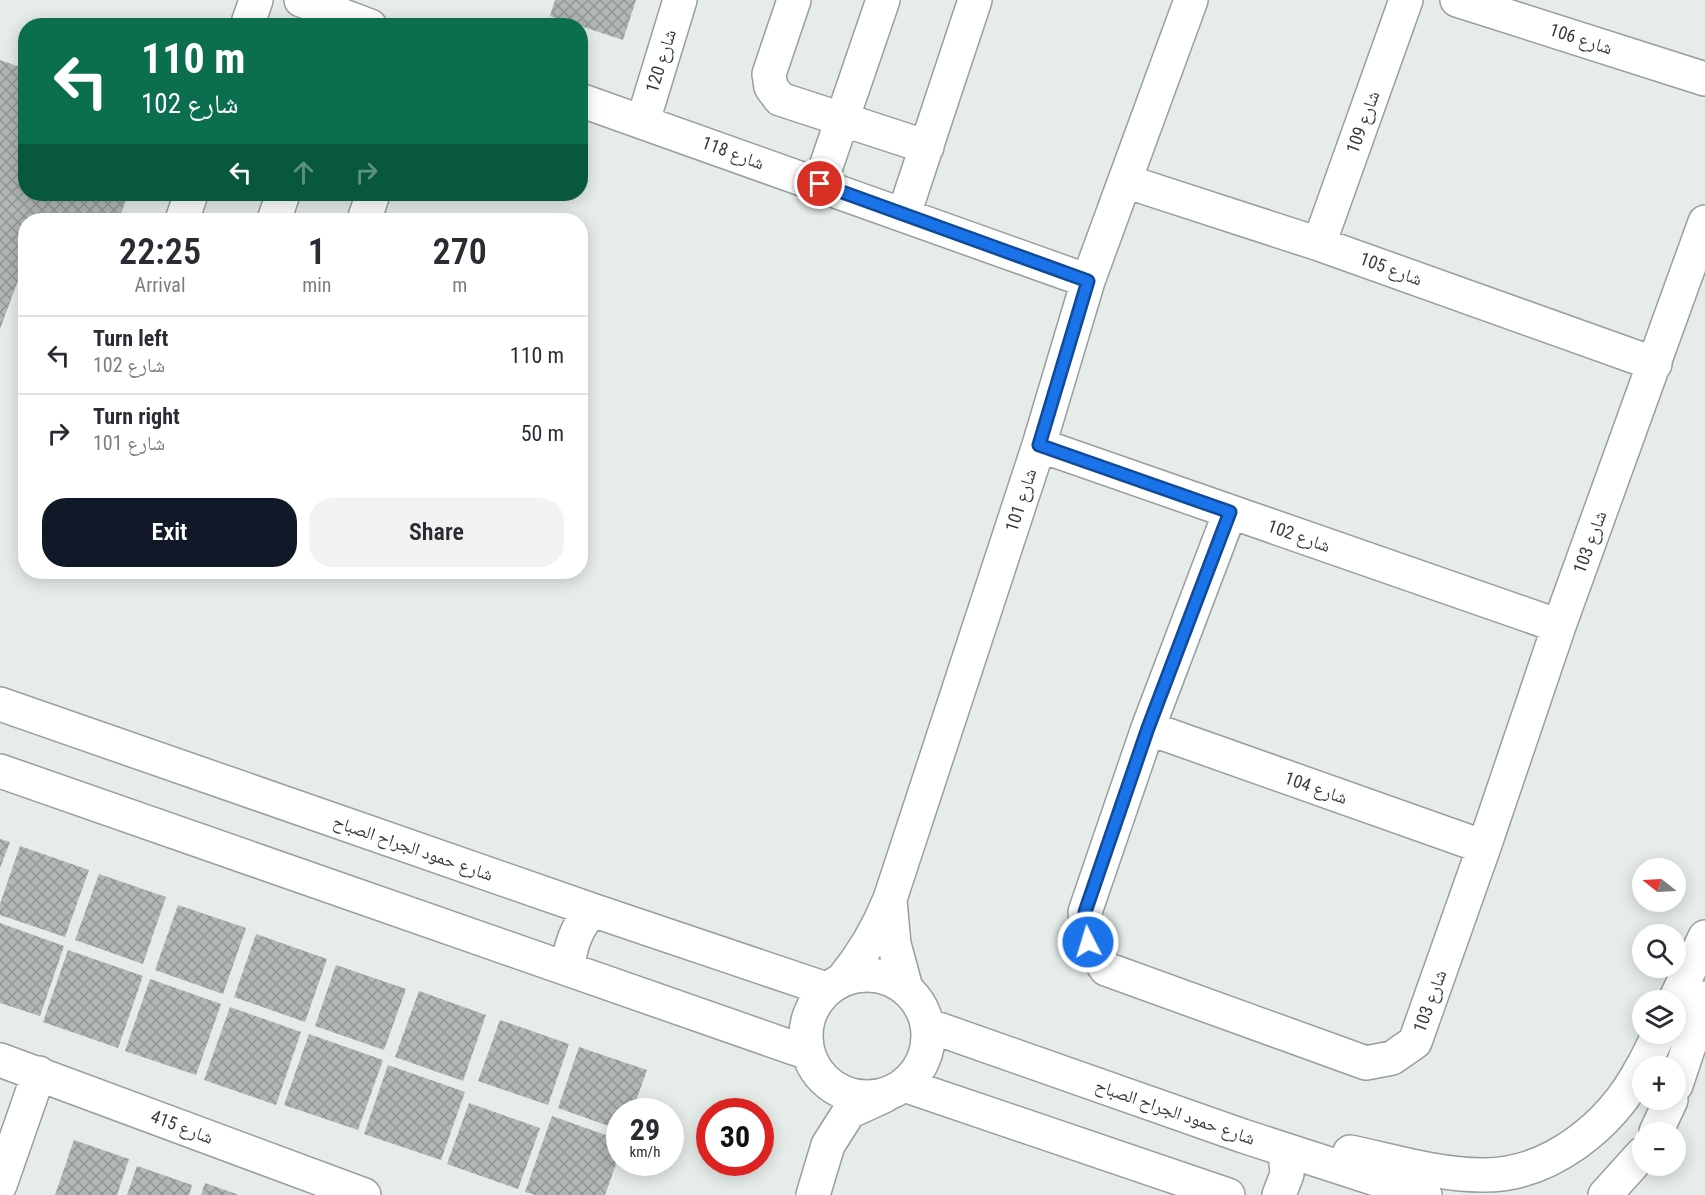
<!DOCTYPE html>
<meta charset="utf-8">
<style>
body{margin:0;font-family:"Roboto Condensed","Noto Naskh Arabic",sans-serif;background:#f2f2f3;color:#2b2b33;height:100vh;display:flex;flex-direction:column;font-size:22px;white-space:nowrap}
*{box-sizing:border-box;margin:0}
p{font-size:20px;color:#7c7c81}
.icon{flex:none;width:33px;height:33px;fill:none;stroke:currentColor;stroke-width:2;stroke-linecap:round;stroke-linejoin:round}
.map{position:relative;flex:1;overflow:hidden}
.panel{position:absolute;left:18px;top:213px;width:570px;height:366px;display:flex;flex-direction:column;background:#fff;border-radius:24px;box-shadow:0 3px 15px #0003}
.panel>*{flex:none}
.top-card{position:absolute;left:18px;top:18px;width:570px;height:183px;border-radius:24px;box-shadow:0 3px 15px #0003;background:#0b6e4f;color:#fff;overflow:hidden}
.needle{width:39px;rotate:288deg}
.buttons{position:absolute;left:1632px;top:858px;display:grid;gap:12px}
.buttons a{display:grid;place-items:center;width:54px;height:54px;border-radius:50%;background:#fff;box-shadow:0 3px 15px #0003;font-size:30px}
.speed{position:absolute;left:606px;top:1098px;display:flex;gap:12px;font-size:30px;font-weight:700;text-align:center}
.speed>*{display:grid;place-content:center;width:78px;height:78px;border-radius:50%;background:#fff;box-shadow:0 3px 15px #0003;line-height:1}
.speed small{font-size:15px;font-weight:400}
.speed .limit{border:9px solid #d22;background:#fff;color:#111}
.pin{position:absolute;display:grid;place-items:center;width:51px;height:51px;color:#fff;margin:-26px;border:3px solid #fff;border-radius:50%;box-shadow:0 2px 6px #0007}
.me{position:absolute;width:66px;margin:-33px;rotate:355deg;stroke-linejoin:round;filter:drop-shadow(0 0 4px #0008)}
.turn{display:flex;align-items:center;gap:21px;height:126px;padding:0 24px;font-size:27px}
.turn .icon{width:78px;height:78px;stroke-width:2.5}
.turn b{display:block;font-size:42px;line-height:51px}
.lanes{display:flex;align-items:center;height:57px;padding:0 24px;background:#0003;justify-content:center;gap:30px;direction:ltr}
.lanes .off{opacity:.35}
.eta{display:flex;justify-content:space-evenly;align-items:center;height:102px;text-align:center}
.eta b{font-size:36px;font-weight:600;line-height:42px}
.button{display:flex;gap:12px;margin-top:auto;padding:12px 24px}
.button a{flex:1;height:69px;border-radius:24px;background:#111827;color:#fff;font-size:24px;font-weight:600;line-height:69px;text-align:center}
.button a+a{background:#f2f2f3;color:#2b2b33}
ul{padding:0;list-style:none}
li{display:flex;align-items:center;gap:18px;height:78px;padding:0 24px;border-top:2px solid #e1e1e2}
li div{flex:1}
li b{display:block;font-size:22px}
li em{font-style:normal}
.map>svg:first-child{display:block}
.building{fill:url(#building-cross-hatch)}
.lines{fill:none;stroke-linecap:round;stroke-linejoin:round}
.minor-casing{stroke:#989f9d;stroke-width:36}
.minor{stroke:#fff;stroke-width:33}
.route-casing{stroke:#114b97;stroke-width:15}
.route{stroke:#1a73e8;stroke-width:10}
.labels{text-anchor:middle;stroke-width:6;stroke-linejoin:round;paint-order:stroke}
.street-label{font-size:18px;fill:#383b3a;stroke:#fff}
</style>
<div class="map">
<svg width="1705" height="1195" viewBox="0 0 1705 1195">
<defs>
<pattern id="building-cross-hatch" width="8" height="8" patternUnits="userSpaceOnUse" patternTransform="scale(1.5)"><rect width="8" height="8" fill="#b0b7b5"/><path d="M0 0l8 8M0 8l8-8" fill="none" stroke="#909694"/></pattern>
</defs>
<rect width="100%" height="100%" fill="#e5ecea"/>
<path class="building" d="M 555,0 L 636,0 L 623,40 L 550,16 Z
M 0,60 L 26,69 L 26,194 L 128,194 L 119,220 L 26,220 L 26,259 L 0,329 Z
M 0,839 L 10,842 L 0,868 Z
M 20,846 L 89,870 L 65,937 L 0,915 L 0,904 Z
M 99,874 L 166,897 L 143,964 L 75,940 Z
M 178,905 L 246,928 L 223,994 L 155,970 Z
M 0,923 L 64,946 L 40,1016 L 0,1003 Z
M 256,934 L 327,959 L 305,1022 L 234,997 Z
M 68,950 L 143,976 L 118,1048 L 43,1022 Z
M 336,965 L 406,989 L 384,1050 L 315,1026 Z
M 150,979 L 221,1004 L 196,1075 L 125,1051 Z
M 419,991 L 486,1015 L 463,1081 L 395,1057 Z
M 230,1007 L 301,1032 L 276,1105 L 204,1080 Z
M 500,1020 L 569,1044 L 548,1105 L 478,1081 Z
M 309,1034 L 383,1060 L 358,1130 L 284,1105 Z
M 579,1047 L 647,1070 L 632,1112 L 620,1112 L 620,1130 L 558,1108 Z
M 388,1065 L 465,1092 L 441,1160 L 364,1134 Z
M 469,1103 L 540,1128 L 518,1189 L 447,1164 Z
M 552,1116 L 620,1140 L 620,1153 L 605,1195 L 535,1195 L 525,1192 Z
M 74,1140 L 129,1159 L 117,1195 L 55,1195 Z
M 137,1166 L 192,1185 L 189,1195 L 127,1195 Z
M 205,1183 L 239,1195 L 201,1195 Z"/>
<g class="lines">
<g class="minor-casing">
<path id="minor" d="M 301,0 L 370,26
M 794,0 L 769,74 L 771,87 L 780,99 L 927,147
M 1457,0 L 1705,79
M 247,26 L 256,0
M 580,100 L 1088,281
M 643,121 L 680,0
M 1125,181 L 1319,244 L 1655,364
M 820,184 L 883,0
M 904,214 L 975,0
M 182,220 L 191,194
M 274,220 L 283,194
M 364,220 L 373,194
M 1319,244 L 1406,0
M 1039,445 L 1559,626
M 1230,512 L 1148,728 L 1085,912 L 1088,942 L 1106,969 L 1366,1063 L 1392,1058 L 1415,1042 L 1484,847 L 1559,626 L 1705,222
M 0,704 L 592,910 L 826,989
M 1148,728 L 1484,847
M 0,771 L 808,1053
M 890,901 L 894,944 L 906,988
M 568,969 C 570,946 576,928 592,910
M806 1036a61 61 0 1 1 122 0a61 61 0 1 1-122 0Z
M 842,980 C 863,955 878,929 890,899 L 1039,445 L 1088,281 L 1191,0
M 1675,1000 L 1705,937
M 927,1025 L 1243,1136 L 1425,1195
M 0,1060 L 364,1195
M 1643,1066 L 1659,1034
M 904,1085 L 1228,1195
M 1676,1085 L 1705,998
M 1656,1132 L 1671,1100
M 1350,1152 C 1393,1161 1438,1175 1482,1175 C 1550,1176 1612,1125 1642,1067
M 0,1185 L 39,1073
M 813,1195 L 828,1145 L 849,1112 L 884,1096
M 1279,1195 L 1287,1174 L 1285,1151
M 1605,1195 L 1642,1154"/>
</g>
<use href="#minor" class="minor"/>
</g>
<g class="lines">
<g class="route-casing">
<path id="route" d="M 820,184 L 1088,281 L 1039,445 L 1230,512 L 1148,728 L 1085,912 L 1088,942"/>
</g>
<use href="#route" class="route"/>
</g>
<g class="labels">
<g class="street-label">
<text transform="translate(1581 39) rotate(18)" y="6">شارع 106</text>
<text transform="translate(661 61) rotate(-73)" y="6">شارع 120</text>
<text transform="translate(1363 122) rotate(-70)" y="6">شارع 109</text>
<text transform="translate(733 153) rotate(20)" y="6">شارع 118</text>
<text transform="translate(1391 269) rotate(20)" y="6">شارع 105</text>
<text transform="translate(1021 500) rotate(-72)" y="6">شارع 101</text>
<text transform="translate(1299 536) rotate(19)" y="6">شارع 102</text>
<text transform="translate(1590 542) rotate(-70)" y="6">شارع 103</text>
<text transform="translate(1316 788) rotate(19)" y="6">شارع 104</text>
<text transform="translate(413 848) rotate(19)" y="6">شارع حمود الجراح الصباح</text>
<text transform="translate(1430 1001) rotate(-70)" y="6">شارع 103</text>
<text transform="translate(1175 1112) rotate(19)" y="6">شارع حمود الجراح الصباح</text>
<text transform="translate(182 1127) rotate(21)" y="6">شارع 415</text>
</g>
</g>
</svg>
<div class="buttons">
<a><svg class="needle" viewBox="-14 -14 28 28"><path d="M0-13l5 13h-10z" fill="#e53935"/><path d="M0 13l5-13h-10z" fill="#7c7c81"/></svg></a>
<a><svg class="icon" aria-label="search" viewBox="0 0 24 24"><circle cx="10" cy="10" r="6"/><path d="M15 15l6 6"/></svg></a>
<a><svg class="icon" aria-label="layers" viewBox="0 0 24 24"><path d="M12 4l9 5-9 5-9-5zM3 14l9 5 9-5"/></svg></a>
<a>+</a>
<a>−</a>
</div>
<div class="speed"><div>29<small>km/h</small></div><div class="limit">30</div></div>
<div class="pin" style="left:820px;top:184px;background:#d93025"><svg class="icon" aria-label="arrive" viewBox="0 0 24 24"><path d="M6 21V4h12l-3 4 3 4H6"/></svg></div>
<svg class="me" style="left:1088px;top:942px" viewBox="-20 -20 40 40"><circle r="17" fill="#1a73e8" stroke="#fff" stroke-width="3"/><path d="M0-11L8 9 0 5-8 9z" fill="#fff"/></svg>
<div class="top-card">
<div class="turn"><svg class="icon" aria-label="left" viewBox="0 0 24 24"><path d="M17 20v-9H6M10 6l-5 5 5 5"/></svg><div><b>110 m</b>شارع 102</div></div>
<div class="lanes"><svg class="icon" aria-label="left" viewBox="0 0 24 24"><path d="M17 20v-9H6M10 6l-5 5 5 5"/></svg><svg class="icon off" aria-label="ahead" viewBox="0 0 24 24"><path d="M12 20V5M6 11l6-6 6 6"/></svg><svg class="icon off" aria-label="right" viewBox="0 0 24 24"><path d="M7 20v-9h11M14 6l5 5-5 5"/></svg></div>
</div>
<section class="panel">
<div class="eta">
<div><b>22:25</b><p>Arrival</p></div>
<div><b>1</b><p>min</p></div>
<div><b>270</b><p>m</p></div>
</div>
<ul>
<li><svg class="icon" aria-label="left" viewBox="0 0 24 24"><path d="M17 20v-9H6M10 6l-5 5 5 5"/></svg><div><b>Turn left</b><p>شارع 102</p></div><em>110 m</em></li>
<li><svg class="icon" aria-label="right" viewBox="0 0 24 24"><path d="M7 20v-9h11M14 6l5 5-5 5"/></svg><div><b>Turn right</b><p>شارع 101</p></div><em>50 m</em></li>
</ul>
<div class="button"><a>Exit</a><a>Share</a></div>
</section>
</div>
